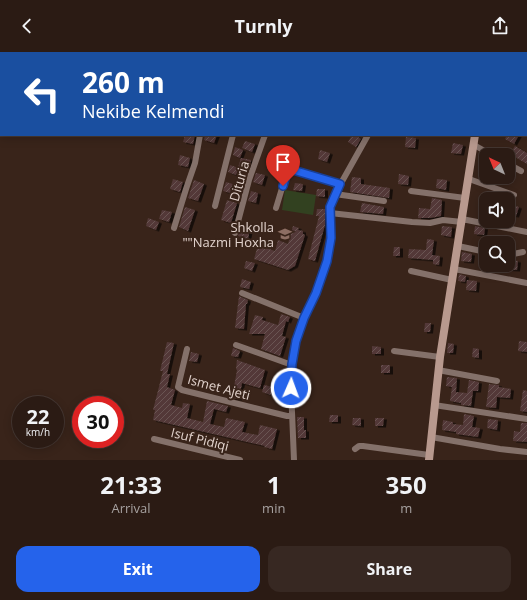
<!DOCTYPE html>
<style>
body{margin:0;font-family:"Open Sans",sans-serif;background:#372822;color:#f1f3f6;height:100vh;display:flex;flex-direction:column;font-size:15px;white-space:nowrap}
*{box-sizing:border-box;margin:0}
p{font-size:13px;color:#a6a1a0}
.icon{flex:none;width:22px;height:22px;fill:none;stroke:currentColor;stroke-width:2;stroke-linecap:round;stroke-linejoin:round}
.map{position:relative;height:408px;overflow:hidden}
.details{display:flex;flex-direction:column;background:#2b1b14;flex:1}
.details>*{flex:none}
.hud{position:absolute;left:0px;top:0px;width:527px;height:84px;box-shadow:0 2px 10px #0003,0 0 0 1px #473934;background:#1a4fa0;color:#fff;overflow:hidden}
.needle{width:26px;rotate:317deg}
.buttons{position:absolute;left:479px;top:96px;display:grid;gap:8px}
.buttons a{display:grid;place-items:center;width:36px;height:36px;border-radius:8px;background:#2b1b14;box-shadow:0 2px 10px #0003,0 0 0 1px #473934;font-size:20px}
.speed{position:absolute;left:12px;top:344px;display:flex;gap:8px;font-size:20px;font-weight:700;text-align:center}
.speed>*{display:grid;place-content:center;width:52px;height:52px;border-radius:50%;background:#2b1b14;box-shadow:0 2px 10px #0003,0 0 0 1px #473934;line-height:1}
.speed small{font-size:10px;font-weight:400}
.speed .limit{border:6px solid #d22;background:#fff;color:#111}
.pin{position:absolute;display:grid;place-items:center;width:34px;height:34px;color:#fff;margin:-41px -17px;border-radius:50% 50% 50% 0;rotate:-45deg;box-shadow:0 0 4px #0007}
.pin .icon{rotate:45deg}
.me{position:absolute;width:44px;margin:-22px;rotate:2deg;stroke-linejoin:round;filter:drop-shadow(0 0 3px #0008)}
.turn{display:flex;align-items:center;gap:14px;height:84px;padding:0 16px;font-size:18px}
.turn .icon{width:52px;height:52px;stroke-width:2.5}
.turn b{display:block;font-size:28px;line-height:34px}
.eta{display:flex;justify-content:space-evenly;align-items:center;height:68px;text-align:center}
.eta b{font-size:24px;font-weight:700;line-height:28px}
.button{display:flex;gap:8px;margin-top:auto;padding:8px 16px}
.button a{flex:1;height:46px;border-radius:12px;background:#2563eb;color:#fff;font-size:16px;font-weight:700;line-height:46px;text-align:center}
.button a+a{background:#372822;color:#f1f3f6}
header{display:flex;justify-content:space-between;align-items:center;height:52px;padding:0 16px;background:#2b1b14;font-size:18px;font-weight:700}
.map>svg:first-child{display:block}
.pitch{fill:#324120}
.building{fill:url(#building-hatch);filter:url(#shadow)}
.lines{fill:none;stroke-linecap:round;stroke-linejoin:round}
.street{stroke:#84716a;stroke-width:6}
.secondary{stroke:#b8998e;stroke-width:8}
.route-casing{stroke:#184099;stroke-width:10}
.route{stroke:#2563eb;stroke-width:7}
.labels{text-anchor:middle;stroke-width:4;stroke-linejoin:round;paint-order:stroke}
.street-label{font-size:13px;fill:#e2d3cd;stroke:#39241a}
.poi-label{font-size:13px;fill:#e2d3cd;stroke:#39241a;text-anchor:end}
</style>
<header><svg class="icon" aria-label="back" viewBox="0 0 24 24"><path d="M15 5l-7 7 7 7"/></svg>Turnly<svg class="icon" aria-label="share" viewBox="0 0 24 24"><path d="M12 15V3M7 8l5-5 5 5M5 13v7h14v-7"/></svg></header>
<div class="map">
<svg width="527" height="408" viewBox="0 0 527 408">
<defs>
<pattern id="building-hatch" width="6" height="6" patternUnits="userSpaceOnUse"><rect width="6" height="6" fill="#523937"/><path d="M-1 1l2-2M0 6l6-6M5 7l2-2" fill="none" stroke="#6b5553"/></pattern>
<filter id="shadow"><feDropShadow dx="3" dy="1.5" stdDeviation="0" flood-color="#0009"/></filter>
</defs>
<rect width="100%" height="100%" fill="#39241a"/>
<path class="pitch" d="M 285,138 L 316,143 L 313,163 L 282,158 Z"/>
<path class="building" d="M 185,83 L 195,83 L 193,92 L 183,90 Z
M 205,83 L 217,83 L 214,91 L 204,88 Z
M 352,83 L 355,83 L 361,87 L 356,95 L 348,90 Z
M 507,83 L 519,83 L 514,92 L 505,87 Z
M 406,85 L 416,86 L 415,96 L 405,95 Z
M 245,89 L 255,92 L 252,100 L 242,96 Z
M 453,91 L 463,93 L 461,102 L 451,101 Z
M 515,94 L 527,101 L 527,112 L 510,102 Z
M 235,95 L 243,98 L 240,106 L 233,103 Z
M 320,98 L 330,101 L 327,110 L 318,107 Z
M 180,103 L 190,106 L 188,115 L 178,113 Z
M 241,106 L 251,108 L 248,118 L 238,115 Z
M 230,113 L 239,116 L 236,123 L 228,120 Z
M 256,121 L 265,123 L 262,133 L 253,130 Z
M 399,122 L 409,124 L 408,133 L 398,132 Z
M 352,125 L 361,126 L 361,132 L 390,136 L 389,146 L 350,140 Z
M 173,127 L 183,130 L 180,140 L 170,137 Z
M 437,127 L 447,128 L 446,138 L 436,136 Z
M 194,128 L 204,132 L 198,149 L 188,146 Z
M 226,130 L 233,132 L 230,141 L 223,139 Z
M 295,131 L 303,132 L 302,139 L 293,138 Z
M 317,137 L 325,137 L 325,145 L 316,144 Z
M 251,139 L 258,141 L 256,151 L 248,149 Z
M 432,146 L 442,148 L 441,164 L 430,166 L 418,166 L 419,156 L 430,157 Z
M 227,148 L 237,151 L 231,171 L 221,168 Z
M 362,151 L 384,155 L 383,162 L 360,160 Z
M 509,152 L 519,155 L 516,164 L 508,162 Z
M 185,155 L 195,158 L 188,179 L 179,175 Z
M 317,157 L 325,157 L 325,173 L 315,209 L 308,207 L 319,164 L 316,164 Z
M 162,158 L 172,160 L 169,170 L 159,167 Z
M 148,166 L 159,170 L 156,178 L 146,174 Z
M 293,174 L 299,176 L 298,178 L 303,179 L 303,182 L 305,183 L 295,214 L 288,218 L 254,207 L 258,193 L 275,199 L 278,188 L 288,192 Z
M 442,174 L 452,175 L 451,185 L 441,183 Z
M 475,174 L 485,176 L 484,183 L 474,182 Z
M 241,175 L 250,177 L 248,187 L 238,184 Z
M 427,187 L 434,188 L 432,203 L 440,204 L 439,213 L 433,212 L 433,208 L 408,206 L 409,197 L 426,198 Z
M 394,195 L 400,195 L 400,204 L 393,204 Z
M 462,200 L 472,202 L 471,210 L 461,209 Z
M 508,207 L 518,209 L 517,218 L 507,217 Z
M 246,209 L 255,211 L 252,219 L 244,216 Z
M 459,222 L 466,224 L 465,230 L 458,229 Z
M 242,227 L 251,230 L 249,237 L 240,235 Z
M 467,228 L 477,229 L 476,239 L 466,238 Z
M 239,244 L 248,248 L 247,252 L 246,252 L 244,277 L 235,276 Z
M 281,262 L 290,265 L 288,270 L 286,269 L 282,284 L 286,285 L 280,304 L 261,297 L 265,282 L 249,282 L 255,263 L 263,265 L 262,268 L 278,273 Z
M 425,271 L 431,271 L 430,280 L 424,280 Z
M 519,289 L 527,290 L 527,300 L 518,299 Z
M 167,290 L 174,291 L 167,322 L 170,322 L 167,335 L 175,338 L 171,353 L 182,356 L 183,351 L 190,352 L 187,366 L 203,370 L 207,349 L 228,354 L 226,360 L 214,357 L 210,372 L 224,375 L 226,366 L 245,370 L 242,380 L 258,383 L 260,373 L 277,377 L 272,397 L 264,395 L 265,394 L 153,368 L 155,358 L 153,358 L 163,319 L 160,319 Z
M 448,291 L 454,292 L 453,301 L 447,301 Z
M 372,294 L 381,295 L 381,302 L 372,302 Z
M 233,296 L 240,299 L 238,305 L 231,304 Z
M 473,296 L 479,297 L 479,306 L 472,305 Z
M 191,300 L 199,302 L 197,310 L 189,309 Z
M 237,308 L 265,318 L 260,336 L 242,331 L 239,347 L 232,346 L 237,318 L 236,317 Z
M 381,313 L 390,313 L 390,321 L 381,321 Z
M 447,325 L 457,326 L 456,340 L 467,341 L 469,328 L 479,330 L 478,339 L 473,339 L 471,354 L 461,353 L 461,351 L 450,349 L 452,335 L 446,334 Z
M 489,332 L 499,333 L 499,335 L 511,337 L 510,346 L 497,345 L 496,356 L 486,355 Z
M 264,333 L 273,335 L 271,343 L 262,340 Z
M 523,338 L 527,339 L 527,360 L 520,359 Z
M 464,362 L 474,364 L 472,375 L 480,376 L 478,385 L 456,382 L 456,380 L 442,378 L 443,368 L 453,370 L 453,372 L 463,373 Z
M 330,363 L 338,363 L 338,370 L 329,370 Z
M 297,365 L 304,365 L 304,378 L 306,378 L 306,386 L 298,386 Z
M 353,366 L 361,366 L 361,374 L 352,373 Z
M 375,366 L 384,366 L 383,374 L 375,374 Z
M 488,367 L 498,368 L 497,378 L 487,376 Z
M 521,371 L 527,371 L 527,390 L 513,389 L 514,379 L 520,380 Z"/>
<g class="lines">
<path class="street" d="M 353,0 L 354,1
M 476,0 L 477,1
M 118,1 L 118,0
M 218,1 L 219,0
M 261,1 L 262,0
M 404,1 L 405,0
M 526,55 L 527,56
M 474,93 L 492,103
M 508,112 L 521,119
M 469,127 L 514,143
M 411,139 L 465,146
M 335,142 L 384,149
M 215,154 L 233,83
M 276,156 L 286,123 L 289,118 L 293,118 L 340,132
M 330,161 L 412,170 L 430,171 L 443,168 L 462,170
M 462,167 L 527,180
M 174,176 L 186,137 L 195,111 L 200,83
M 235,181 L 249,128 L 265,83
M 458,194 L 486,200
M 508,203 L 523,200
M 454,217 L 527,231
M 411,219 L 452,228
M 242,241 L 304,266
M 236,293 L 292,313
M 187,297 L 178,335 L 182,338 L 287,364 L 291,364
M 394,299 L 440,305
M 438,318 L 497,329
M 434,353 L 527,367
M 431,385 L 500,397 L 527,400
M 154,387 L 240,408
M 355,397 L 359,394 L 363,394 L 429,403
M 294,408 L 291,336 L 292,313 L 296,289 L 304,266 L 316,241 L 327,209 L 331,186 L 330,155 L 335,142 L 368,83"/>
<path class="secondary" d="M 485,1 L 485,0
M 429,408 L 440,305 L 475,83"/>
</g>
<g class="lines">
<g class="route-casing">
<path id="route" d="M 283,134 L 287,120 L 293,118 L 340,132 L 330,155 L 331,186 L 327,209 L 316,241 L 304,266 L 296,289 L 292,312 L 291,336"/>
</g>
<use href="#route" class="route"/>
</g>
<defs>
<g id="school-bare" transform="scale(1.08)"><path d="M0-5L7-2L0 1L-7-2ZM-4 1L0 2.5L4 1V4Q0 6-4 4Z" fill="#8d6e63" stroke="#39241a" stroke-width="2.5" paint-order="stroke"/></g>
</defs>
<g fill-rule="evenodd">
<use href="#school-bare" x="285" y="182"/>
</g>
<g class="labels">
<g class="street-label">
<text transform="translate(239 129) rotate(-74)" y="5">Dituria</text>
<text transform="translate(219 335) rotate(15)" y="5">Ismet Ajeti</text>
<text transform="translate(200 387) rotate(14)" y="5">Isuf Pidiqi</text>
</g>
<g class="poi-label">
<text x="274" y="180">Shkolla<tspan x="274" dy="15">""Nazmi Hoxha</tspan></text>
</g>
</g>
</svg>
<div class="buttons">
<a><svg class="needle" viewBox="-14 -14 28 28"><path d="M0-13l5 13h-10z" fill="#e53935"/><path d="M0 13l5-13h-10z" fill="#a6a1a0"/></svg></a>
<a><svg class="icon" aria-label="sound" viewBox="0 0 24 24"><path d="M4 9h4l5-4v14l-5-4H4zM17 9q2 3 0 6"/></svg></a>
<a><svg class="icon" aria-label="search" viewBox="0 0 24 24"><circle cx="10" cy="10" r="6"/><path d="M15 15l6 6"/></svg></a>
</div>
<div class="speed"><div>22<small>km/h</small></div><div class="limit">30</div></div>
<div class="pin" style="left:283px;top:134px;background:#d93025"><svg class="icon" aria-label="arrive" viewBox="0 0 24 24"><path d="M6 21V4h12l-3 4 3 4H6"/></svg></div>
<svg class="me" style="left:291px;top:336px" viewBox="-20 -20 40 40"><circle r="17" fill="#2563eb" stroke="#fff" stroke-width="3"/><path d="M0-11L8 9 0 5-8 9z" fill="#fff"/></svg>
<div class="hud">
<div class="turn"><svg class="icon" aria-label="left" viewBox="0 0 24 24"><path d="M17 20v-9H6M10 6l-5 5 5 5"/></svg><div><b>260 m</b>Nekibe Kelmendi</div></div>
</div>
</div>
<section class="details">
<div class="eta">
<div><b>21:33</b><p>Arrival</p></div>
<div><b>1</b><p>min</p></div>
<div><b>350</b><p>m</p></div>
</div>
<div class="button"><a>Exit</a><a>Share</a></div>
</section>
